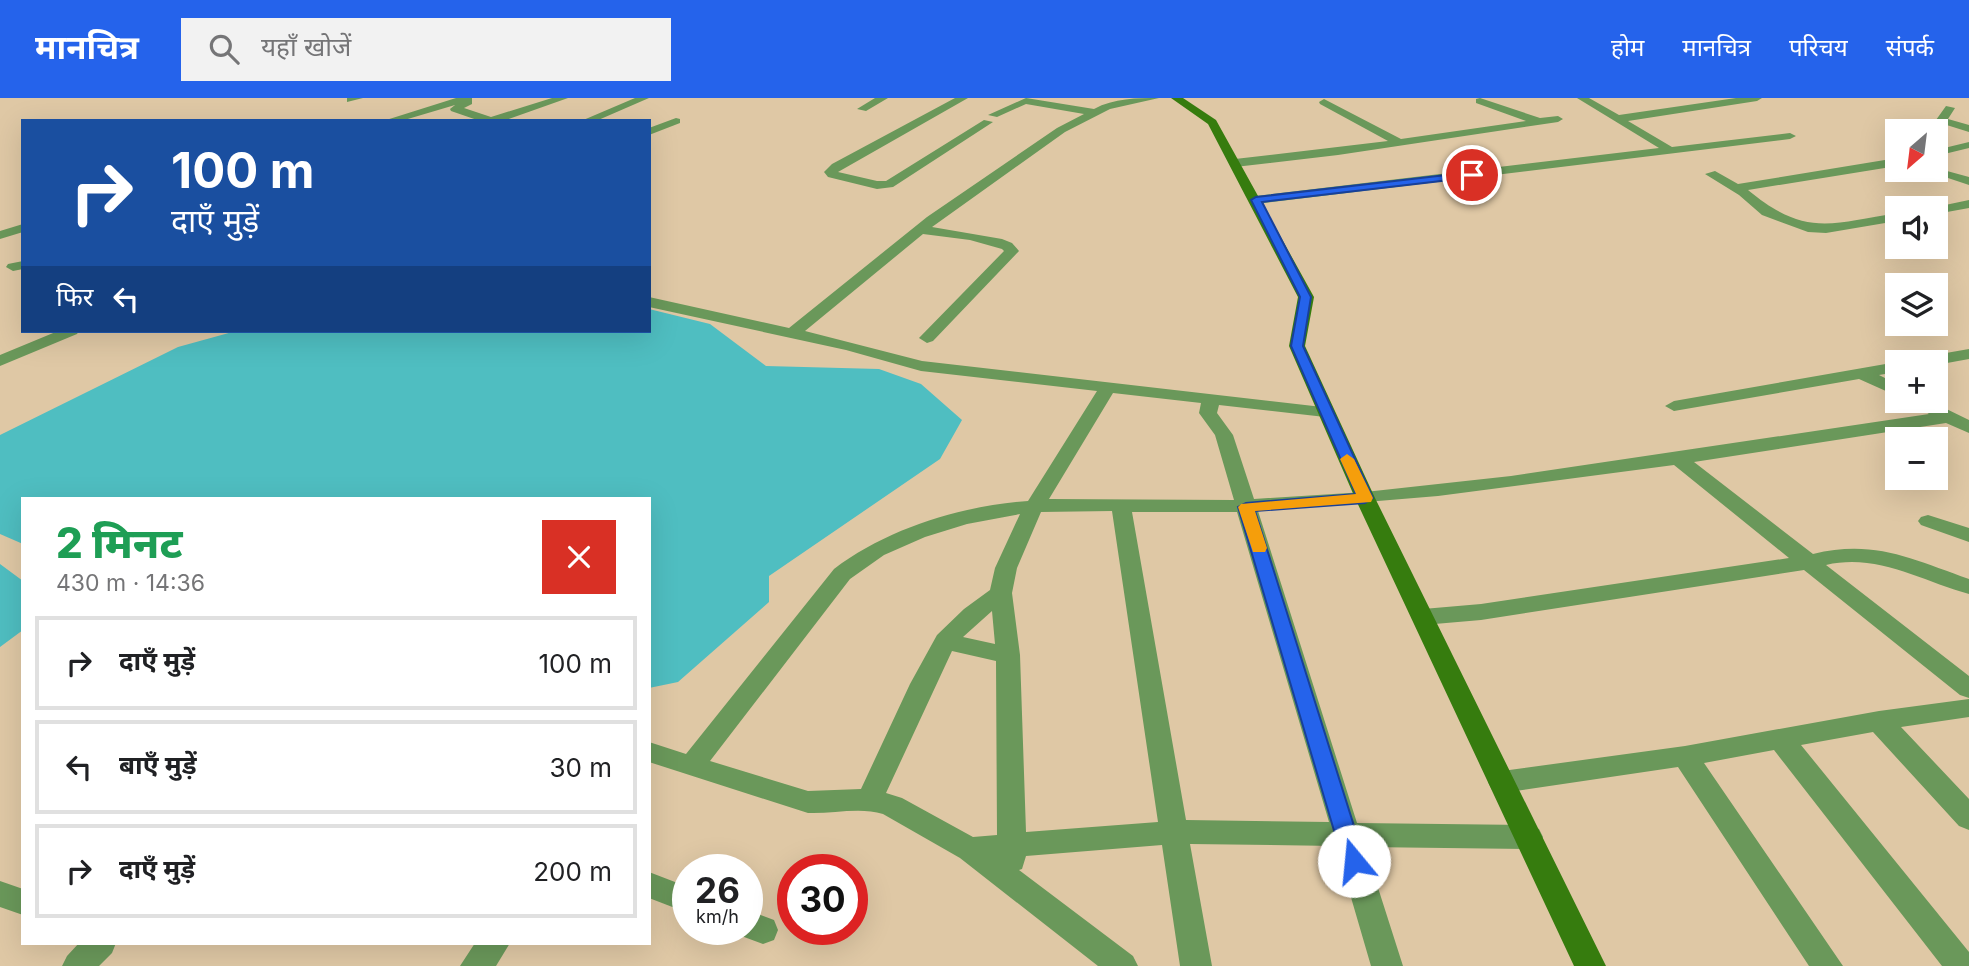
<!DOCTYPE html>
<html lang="hi">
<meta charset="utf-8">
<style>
body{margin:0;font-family:Inter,"Noto Sans Devanagari",sans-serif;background:#f2f2f2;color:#202124;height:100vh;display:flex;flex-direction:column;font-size:26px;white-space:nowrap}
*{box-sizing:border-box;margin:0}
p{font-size:23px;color:#757577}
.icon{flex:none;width:38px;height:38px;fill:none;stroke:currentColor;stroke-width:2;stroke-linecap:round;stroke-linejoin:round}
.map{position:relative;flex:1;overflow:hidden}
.details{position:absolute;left:21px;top:399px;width:630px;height:448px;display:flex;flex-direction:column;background:#fff;border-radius:0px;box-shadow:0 7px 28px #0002}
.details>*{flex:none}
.banner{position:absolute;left:21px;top:21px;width:630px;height:214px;border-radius:0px;box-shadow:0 7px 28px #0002;background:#1a4fa0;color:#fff;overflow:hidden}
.needle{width:46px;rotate:208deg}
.fabs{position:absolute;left:1885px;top:21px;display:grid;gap:14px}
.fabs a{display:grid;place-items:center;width:63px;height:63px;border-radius:0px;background:#fff;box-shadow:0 7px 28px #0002;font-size:35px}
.speed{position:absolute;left:672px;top:756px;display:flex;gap:14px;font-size:35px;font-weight:700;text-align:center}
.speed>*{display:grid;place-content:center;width:91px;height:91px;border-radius:50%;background:#fff;box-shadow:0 7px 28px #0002;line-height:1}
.speed small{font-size:18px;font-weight:400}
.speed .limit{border:10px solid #d22;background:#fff;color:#111}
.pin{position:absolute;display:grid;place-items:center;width:60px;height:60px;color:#fff;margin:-30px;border:4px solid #fff;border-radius:50%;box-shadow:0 2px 7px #0007}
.me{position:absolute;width:77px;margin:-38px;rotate:343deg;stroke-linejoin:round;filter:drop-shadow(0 0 5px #0008)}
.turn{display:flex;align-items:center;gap:24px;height:147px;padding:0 35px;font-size:32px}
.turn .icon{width:91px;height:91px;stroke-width:2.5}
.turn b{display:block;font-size:49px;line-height:60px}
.then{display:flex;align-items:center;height:66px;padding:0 35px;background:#0003;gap:14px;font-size:26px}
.round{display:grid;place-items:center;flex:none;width:74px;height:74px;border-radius:0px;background:#f2f2f2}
.head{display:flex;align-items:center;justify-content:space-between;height:119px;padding:0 35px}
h1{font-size:42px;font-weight:800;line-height:52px;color:#1e9e55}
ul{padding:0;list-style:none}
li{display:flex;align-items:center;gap:21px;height:94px;margin:0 14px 10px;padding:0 21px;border:4px solid #e0e0e0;border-radius:0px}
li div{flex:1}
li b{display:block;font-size:26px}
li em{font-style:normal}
header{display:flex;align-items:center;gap:42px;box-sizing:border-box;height:98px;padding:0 35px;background:#2563eb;color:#fff}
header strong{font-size:33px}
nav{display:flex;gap:38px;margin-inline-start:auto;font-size:24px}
.search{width:490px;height:63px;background:#f2f2f2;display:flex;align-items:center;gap:18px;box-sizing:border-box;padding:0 24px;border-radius:0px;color:#757577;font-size:26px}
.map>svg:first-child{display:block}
.water{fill:#4fbec1}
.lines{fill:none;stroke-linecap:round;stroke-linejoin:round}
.street{fill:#6a985a;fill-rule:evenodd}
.secondary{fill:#367c0e;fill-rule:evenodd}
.route{fill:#2563eb;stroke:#184099;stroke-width:2}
.slow{fill:#f59e0b}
</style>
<header>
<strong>मानचित्र</strong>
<div class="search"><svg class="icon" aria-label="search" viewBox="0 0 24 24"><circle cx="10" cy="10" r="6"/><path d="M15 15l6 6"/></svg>यहाँ खोजें</div>
<nav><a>होम</a><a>मानचित्र</a><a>परिचय</a><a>संपर्क</a></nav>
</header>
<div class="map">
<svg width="1969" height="868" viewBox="0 0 1969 868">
<rect width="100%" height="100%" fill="#dfc8a5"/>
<path class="water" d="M 649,211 L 710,226 L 766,268 L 879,271 L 921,286 L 962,322 L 940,361 L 769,478 L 769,504 L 678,584 L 649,590 L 649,401 L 23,401 L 23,446 L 0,436 L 0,337 L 178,249 L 236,233 L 649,233 Z
M 0,466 L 23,483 L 23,532 L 0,549 Z"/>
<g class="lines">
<path class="street" d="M 347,0 L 363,0 L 347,4 Z
M 456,0 L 472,0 L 472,6 L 464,10 L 491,19 L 552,0 L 568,0 L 503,23 L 480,23 L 451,13 L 450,11 L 455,7 L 401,23 L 383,23 Z
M 635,0 L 649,0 L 596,23 L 581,23 Z
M 875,0 L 888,0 L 866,13 L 857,11 Z
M 955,0 L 968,0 L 838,74 L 877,83 L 886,83 L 984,22 L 993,24 L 893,89 L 877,91 L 828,79 L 824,74 L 832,66 Z
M 1026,0 L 1094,11 C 1114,0 1137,0 1159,0 L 1110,11 L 1065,34 L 932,129 L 1002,141 L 1012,145 L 1019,153 L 933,243 L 927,245 L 919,240 L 1004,153 L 1002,151 L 970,142 L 923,136 L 805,233 L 922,263 L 1331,310 L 1334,314 L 1325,319 L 1219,307 L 1217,315 L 1233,337 L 1254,401 L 1365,394 L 1511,378 L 1929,316 L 1907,303 L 1930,303 L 1969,322 L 1969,335 L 1946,325 L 1694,364 L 1813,456 C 1874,441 1912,461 1969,481 L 1969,496 C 1921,483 1878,455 1826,467 L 1969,578 L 1969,600 L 1960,597 L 1804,472 L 1481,522 L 1423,527 L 1415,525 L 1411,519 L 1415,513 L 1423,511 L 1481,506 L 1789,460 L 1674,367 L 1438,398 L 1258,413 L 1357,725 L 1529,727 L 1539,731 L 1543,739 L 1539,747 L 1529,751 L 1365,749 L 1403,868 L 1371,868 L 1336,748 L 1190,746 L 1212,868 L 1180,868 L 1162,747 L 1026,758 L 1022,771 L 1019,772 L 1133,858 L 1138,868 L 1098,868 L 960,760 L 883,716 C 860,709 832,716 808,715 L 649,664 L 649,644 L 686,656 L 834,471 C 888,430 961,408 1028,403 L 1097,293 L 921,273 L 846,252 L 649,209 L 649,199 L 789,230 L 927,119 L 1057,30 L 1084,16 L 1026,6 L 997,19 L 988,17 ZM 1113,295 L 1201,305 L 1199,315 L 1215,337 L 1234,402 L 1049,401 ZM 1112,413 L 1158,724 L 1026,734 L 1020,557 L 1012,495 L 1017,470 L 1041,414 ZM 1132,414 L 1237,414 L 1329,724 L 1186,722 ZM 1020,416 L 995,470 L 990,492 L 964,511 L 937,537 L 910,586 L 861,691 L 808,693 L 710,663 L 850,481 L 884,457 L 925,439 L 967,426 ZM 992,513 L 995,546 L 963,539 ZM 952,553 L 996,563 L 997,737 L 973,739 L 902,700 L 886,695 Z
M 1480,0 L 1540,20 L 1558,18 L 1563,21 L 1558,24 L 1338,57 L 1235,69 L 1229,65 L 1235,61 L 1388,43 L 1320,6 L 1319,4 L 1324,1 L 1401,41 L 1526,23 L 1476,5 L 1476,1 Z
M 1577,0 L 1589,0 L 1619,17 L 1736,0 L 1762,0 L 1757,3 L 1628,23 L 1672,49 L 1790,35 L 1796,38 L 1790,41 L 1256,106 L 1250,102 L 1256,98 L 1659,50 Z
M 1946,8 L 1955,10 L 1948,21 L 1969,27 L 1969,34 L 1937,24 L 1936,22 Z
M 676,20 L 680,21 L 680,25 L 649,37 L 649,30 Z
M 1969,44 L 1969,50 L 1936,58 L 1936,52 Z
M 1897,60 L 1897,68 L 1748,92 C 1805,139 1830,126 1897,115 L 1897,123 L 1826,135 L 1808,134 L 1762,117 L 1739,97 L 1705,76 L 1715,73 L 1738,86 Z
M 1936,70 L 1969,79 L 1969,87 L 1924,72 Z
M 1969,102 L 1969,110 L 1936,116 L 1936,110 L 1931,110 Z
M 23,126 L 23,134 L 0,141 L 0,133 Z
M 23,163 L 23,171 L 13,173 L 6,169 L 8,166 Z
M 58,233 L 79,233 L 77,236 L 0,268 L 0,257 Z
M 1969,251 L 1969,261 L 1936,267 L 1936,264 L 1915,264 L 1923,259 Z
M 1897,264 L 1897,274 L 1879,277 L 1897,286 L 1897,298 L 1859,281 L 1674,313 L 1665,308 L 1674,303 Z
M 1928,417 L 1969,430 L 1969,444 L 1921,427 L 1918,423 L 1921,419 Z
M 1969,601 L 1969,619 L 1901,629 L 1969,701 L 1969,732 L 1959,728 L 1873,634 L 1801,647 L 1969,854 L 1969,868 L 1942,868 L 1774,652 L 1704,665 L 1843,868 L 1809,868 L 1678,669 L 1502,695 L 1492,692 L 1488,684 L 1492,676 L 1502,673 L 1685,648 L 1879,613 Z
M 649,774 L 688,789 L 688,815 L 649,800 Z
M 0,783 L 23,791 L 23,817 L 0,809 Z
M 747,812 L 774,822 L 778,832 L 774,842 L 763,846 L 736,836 L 734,831 L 747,831 Z
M 79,845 L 116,845 L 112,855 L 99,868 L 62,868 L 67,858 Z
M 475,845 L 510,845 L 496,868 L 460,868 Z"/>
<path class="secondary" d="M 1171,0 L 1183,0 L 1216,22 L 1314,199 L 1305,248 L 1375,400 L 1606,868 L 1574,868 L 1355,400 L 1289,248 L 1298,199 L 1208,26 Z"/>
</g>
<path class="route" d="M 1472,74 L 1476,77 L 1475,79 L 1262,104 L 1311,199 L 1303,248 L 1373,400 L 1365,405 L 1255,413 L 1365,763 L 1362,769 L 1354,772 L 1346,769 L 1343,763 L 1238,409 L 1246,405 L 1356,396 L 1291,248 L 1300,199 L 1251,102 L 1256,99 Z"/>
<path class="slow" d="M 1347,356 L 1354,361 L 1373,400 L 1371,404 L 1255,413 L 1267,450 L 1265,454 L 1253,454 L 1238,409 L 1241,406 L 1356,396 L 1340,361 Z"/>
</svg>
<div class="fabs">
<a><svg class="needle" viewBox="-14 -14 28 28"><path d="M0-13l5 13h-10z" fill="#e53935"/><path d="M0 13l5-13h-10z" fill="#757577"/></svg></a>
<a><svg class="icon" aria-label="sound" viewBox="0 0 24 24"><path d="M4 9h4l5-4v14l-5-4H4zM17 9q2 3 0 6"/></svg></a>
<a><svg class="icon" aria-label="layers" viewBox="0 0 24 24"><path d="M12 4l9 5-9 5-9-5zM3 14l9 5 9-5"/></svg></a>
<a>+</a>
<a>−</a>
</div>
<div class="speed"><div>26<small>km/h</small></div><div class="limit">30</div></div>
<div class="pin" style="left:1472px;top:77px;background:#d93025"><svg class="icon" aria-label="arrive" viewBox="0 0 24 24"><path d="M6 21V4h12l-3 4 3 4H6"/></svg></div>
<svg class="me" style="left:1354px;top:763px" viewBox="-20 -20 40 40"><circle r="19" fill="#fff"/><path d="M0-13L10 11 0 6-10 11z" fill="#2563eb"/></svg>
<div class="banner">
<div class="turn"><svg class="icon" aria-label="right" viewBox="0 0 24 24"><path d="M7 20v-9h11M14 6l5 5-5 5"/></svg><div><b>100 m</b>दाएँ मुड़ें</div></div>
<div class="then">फिर<svg class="icon" aria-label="left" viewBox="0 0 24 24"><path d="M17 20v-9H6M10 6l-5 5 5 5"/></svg></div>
</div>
<section class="details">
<div class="head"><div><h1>2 मिनट</h1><p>430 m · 14:36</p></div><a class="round" style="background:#d93025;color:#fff"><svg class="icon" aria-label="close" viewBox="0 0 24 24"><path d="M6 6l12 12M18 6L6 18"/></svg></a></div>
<ul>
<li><svg class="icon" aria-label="right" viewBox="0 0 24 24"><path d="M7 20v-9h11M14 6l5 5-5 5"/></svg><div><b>दाएँ मुड़ें</b></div><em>100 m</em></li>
<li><svg class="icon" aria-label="left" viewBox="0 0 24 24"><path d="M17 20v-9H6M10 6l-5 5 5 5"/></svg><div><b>बाएँ मुड़ें</b></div><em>30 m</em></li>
<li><svg class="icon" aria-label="right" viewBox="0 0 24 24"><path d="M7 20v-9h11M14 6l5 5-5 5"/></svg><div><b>दाएँ मुड़ें</b></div><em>200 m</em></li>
</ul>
</section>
</div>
